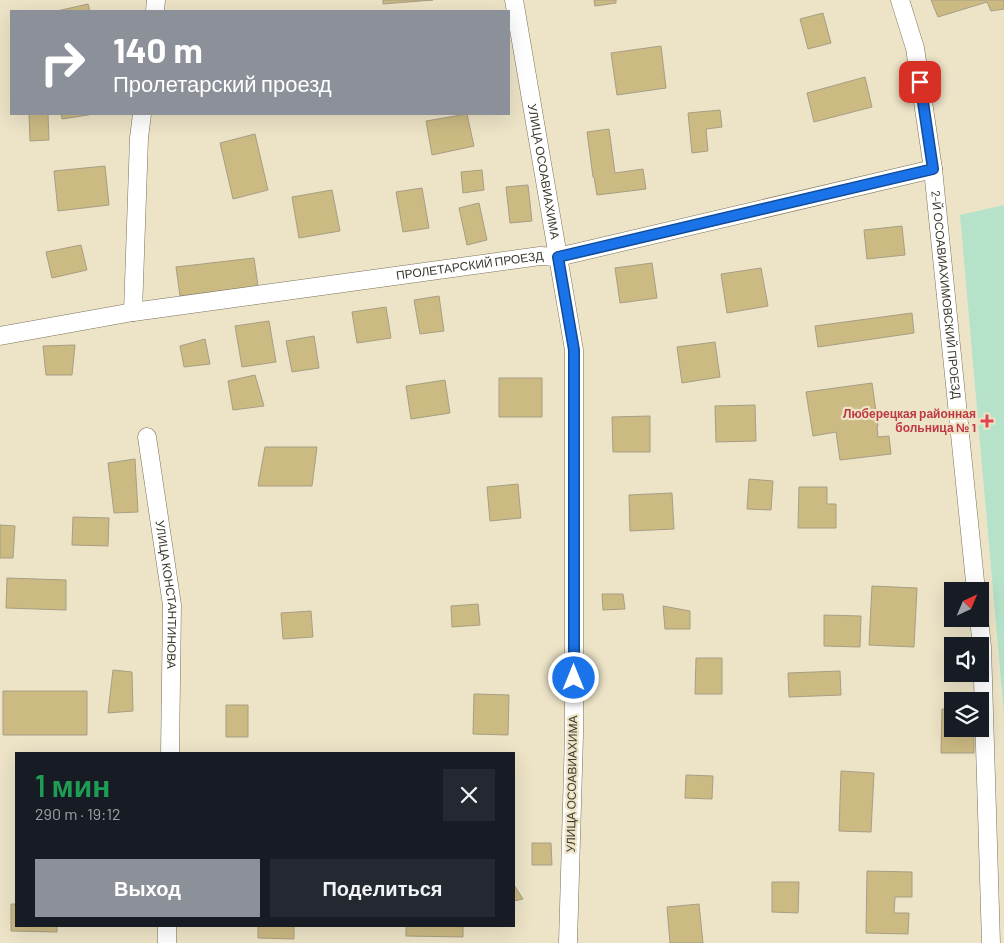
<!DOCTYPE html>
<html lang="ru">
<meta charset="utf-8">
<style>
body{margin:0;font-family:Barlow,sans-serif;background:#242831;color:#f1f3f6;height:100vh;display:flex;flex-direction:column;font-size:19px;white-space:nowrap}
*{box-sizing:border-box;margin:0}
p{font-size:16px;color:#9ea1a6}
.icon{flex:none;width:28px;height:28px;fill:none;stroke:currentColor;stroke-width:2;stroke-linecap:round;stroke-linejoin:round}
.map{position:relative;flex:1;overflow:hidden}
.panel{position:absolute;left:15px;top:752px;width:500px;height:175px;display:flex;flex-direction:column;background:#171b24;border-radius:0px;box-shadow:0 5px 20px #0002}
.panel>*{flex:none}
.guide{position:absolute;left:10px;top:10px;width:500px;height:105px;border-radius:0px;box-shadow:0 5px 20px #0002;background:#8c9099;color:#fff;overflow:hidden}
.needle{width:32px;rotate:44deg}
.buttons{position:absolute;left:944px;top:582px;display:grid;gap:10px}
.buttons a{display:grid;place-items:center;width:45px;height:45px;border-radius:0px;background:#171b24;box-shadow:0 5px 20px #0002;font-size:25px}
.pin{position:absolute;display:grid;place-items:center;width:42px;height:42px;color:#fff;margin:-21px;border-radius:10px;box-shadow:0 2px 8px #0006}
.me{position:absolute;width:55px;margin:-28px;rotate:0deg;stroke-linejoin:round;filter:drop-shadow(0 0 4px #0008)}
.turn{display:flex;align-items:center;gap:18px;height:105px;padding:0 20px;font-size:22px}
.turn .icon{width:65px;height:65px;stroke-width:2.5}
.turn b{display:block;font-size:35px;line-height:42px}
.round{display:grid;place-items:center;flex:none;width:52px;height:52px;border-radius:0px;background:#242831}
.head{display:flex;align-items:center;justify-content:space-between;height:85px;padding:0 20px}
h1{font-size:30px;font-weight:600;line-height:38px;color:#1e9e55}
.cta{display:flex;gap:10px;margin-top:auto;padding:10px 20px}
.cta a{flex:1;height:58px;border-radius:0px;background:#8c9099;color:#fff;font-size:20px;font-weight:600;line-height:58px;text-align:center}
.cta a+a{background:#242831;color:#f1f3f6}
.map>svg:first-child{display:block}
.green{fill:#b5e2c9}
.building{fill:#ccba83;stroke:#a79e84}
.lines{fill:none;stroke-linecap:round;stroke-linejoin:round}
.street-casing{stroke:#7a7259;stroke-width:19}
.street{stroke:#fff;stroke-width:18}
.route-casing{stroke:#114b97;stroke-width:12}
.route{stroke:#1a73e8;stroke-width:9}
.health-dot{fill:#e0444e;stroke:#ede4c7;stroke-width:2}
.labels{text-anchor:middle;stroke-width:4.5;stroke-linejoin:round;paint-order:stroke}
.street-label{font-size:12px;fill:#3b382c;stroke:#ede4c7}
.health-label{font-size:12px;font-weight:bold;fill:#be3a42;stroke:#ede4c7;text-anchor:end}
</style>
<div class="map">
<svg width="1004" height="943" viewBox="0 0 1004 943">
<rect width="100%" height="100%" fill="#ede4c7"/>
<path class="green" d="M 1004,205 L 1004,715 L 960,215 Z"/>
<path class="building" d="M 383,0 L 433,0 L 383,4 Z
M 594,0 L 616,0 L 616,3 L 595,6 Z
M 931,0 L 1004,0 L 1004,9 L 991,11 L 987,2 L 938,17 Z
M 88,4 L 90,11 L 57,11 Z
M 823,13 L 831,43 L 808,49 L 800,19 Z
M 661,46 L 666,88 L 617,95 L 611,53 Z
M 865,77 L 872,107 L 814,122 L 807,93 Z
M 720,110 L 722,127 L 706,129 L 708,151 L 692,153 L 688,113 Z
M 29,114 L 48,114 L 49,140 L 30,141 Z
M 61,114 L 94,114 L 62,119 Z
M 467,114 L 474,146 L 432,155 L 426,121 Z
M 609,129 L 615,173 L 643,169 L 646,189 L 597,195 L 594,177 L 593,177 L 587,132 Z
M 255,134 L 268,190 L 233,199 L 220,143 Z
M 105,166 L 109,205 L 58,211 L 54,171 Z
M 482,170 L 484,190 L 463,193 L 461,172 Z
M 528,185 L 532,221 L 510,223 L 506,187 Z
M 422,188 L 429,228 L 403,232 L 396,192 Z
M 332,190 L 340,231 L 299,238 L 292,197 Z
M 479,203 L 487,240 L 467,245 L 459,208 Z
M 902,226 L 905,255 L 867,259 L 864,230 Z
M 81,245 L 87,270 L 52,278 L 46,252 Z
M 254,258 L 258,286 L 180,296 L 176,267 Z
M 652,263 L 657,298 L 620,303 L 615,268 Z
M 761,268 L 768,306 L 727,313 L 721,274 Z
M 439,296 L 444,331 L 420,334 L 414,300 Z
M 386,307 L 391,338 L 357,343 L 352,312 Z
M 912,313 L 914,333 L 818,347 L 815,326 Z
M 269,321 L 276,362 L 242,367 L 235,326 Z
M 314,336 L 319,368 L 292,372 L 286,341 Z
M 205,339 L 210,364 L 184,367 L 180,346 Z
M 715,342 L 720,377 L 682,383 L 677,347 Z
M 75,345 L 72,375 L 46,375 L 43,346 Z
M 255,375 L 264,406 L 233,410 L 228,381 Z
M 499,378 L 542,378 L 542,417 L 499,417 Z
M 445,380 L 450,413 L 411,419 L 406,386 Z
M 872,383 L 878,426 L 877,426 L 878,437 L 889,436 L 891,454 L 840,460 L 836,432 L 813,436 L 806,392 Z
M 755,405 L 756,441 L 716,442 L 715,406 Z
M 650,416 L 650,452 L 613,452 L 612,417 Z
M 265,447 L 317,447 L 312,486 L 258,486 Z
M 135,459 L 138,512 L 114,513 L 108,463 Z
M 749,479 L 773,481 L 771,510 L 747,509 Z
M 518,484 L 521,518 L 490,521 L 487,487 Z
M 799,487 L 827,487 L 827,504 L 836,504 L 836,528 L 798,528 Z
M 672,493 L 674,529 L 630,531 L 629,495 Z
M 73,517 L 109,518 L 108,546 L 72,545 Z
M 0,525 L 15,526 L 13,558 L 0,558 Z
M 7,578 L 66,580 L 66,610 L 6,608 Z
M 872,586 L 917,588 L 914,647 L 869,645 Z
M 602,594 L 623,594 L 625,609 L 603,610 Z
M 478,604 L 480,625 L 452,627 L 451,606 Z
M 663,606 L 690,611 L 690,629 L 665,629 Z
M 311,611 L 313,637 L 283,639 L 281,613 Z
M 824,615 L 861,616 L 860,647 L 824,646 Z
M 696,658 L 722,658 L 722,694 L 695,694 Z
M 113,670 L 132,672 L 133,711 L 108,713 Z
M 840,671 L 841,695 L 789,697 L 788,673 Z
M 3,691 L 87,691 L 87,735 L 3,735 Z
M 474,694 L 509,695 L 508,735 L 473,734 Z
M 226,705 L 248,705 L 248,737 L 226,737 Z
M 942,709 L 952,710 L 952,729 L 974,729 L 974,753 L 941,753 Z
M 841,771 L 874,773 L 871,832 L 839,831 Z
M 686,775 L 713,776 L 712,799 L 685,798 Z
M 532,843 L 551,843 L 552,865 L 532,865 Z
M 867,871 L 912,872 L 912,897 L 895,897 L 894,913 L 909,913 L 908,934 L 866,933 Z
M 772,882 L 799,882 L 798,913 L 772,912 Z
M 514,885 L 523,899 L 514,901 Z
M 11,904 L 16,904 L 16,926 L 57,926 L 57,932 L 11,931 Z
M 699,904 L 703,943 L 670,943 L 667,907 Z
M 258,926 L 294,926 L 294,939 L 258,938 Z
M 406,926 L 463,926 L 463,937 L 406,936 Z"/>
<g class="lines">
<g class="street-casing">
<g id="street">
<path id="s1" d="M 514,0 L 574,350 L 574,735 L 568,943"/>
<path id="s2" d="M 900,0 L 915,48 L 933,169 L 976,591"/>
<path d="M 155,11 L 156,0"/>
<path d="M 133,312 L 139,138 L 142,114"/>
<path id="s3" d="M 0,336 L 133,312 L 540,256 L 558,257 L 933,169"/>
<path id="s4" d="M 147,437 L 172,605 L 170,754"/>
<path d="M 979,619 L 982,647 L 991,943"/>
<path d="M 167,943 L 167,926"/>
</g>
</g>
<use href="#street" class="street"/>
</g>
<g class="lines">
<g class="route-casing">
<path id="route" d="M 574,678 L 574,350 L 558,257 L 933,169 L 920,82"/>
</g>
<use href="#route" class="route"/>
</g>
<path class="health-dot" d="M984.5 413.5h5v5h5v5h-5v5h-5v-5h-5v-5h5z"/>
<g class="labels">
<g class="street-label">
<text dy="4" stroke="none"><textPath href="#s1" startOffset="174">УЛИЦА ОСОАВИАХИМА</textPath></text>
<text dy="4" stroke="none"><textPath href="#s3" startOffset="475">ПРОЛЕТАРСКИЙ ПРОЕЗД</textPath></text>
<text dy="4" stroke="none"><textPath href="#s2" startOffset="299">2-Й ОСОАВИАХИМОВСКИЙ ПРОЕЗД</textPath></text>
<text dy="4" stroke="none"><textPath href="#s4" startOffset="159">УЛИЦА КОНСТАНТИНОВА</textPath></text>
<text transform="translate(572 784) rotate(-89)" y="4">УЛИЦА ОСОАВИАХИМА</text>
</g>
<g class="health-label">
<text x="976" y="418">Люберецкая районная<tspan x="976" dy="14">больница № 1</tspan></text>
</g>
</g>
</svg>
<div class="buttons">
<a><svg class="needle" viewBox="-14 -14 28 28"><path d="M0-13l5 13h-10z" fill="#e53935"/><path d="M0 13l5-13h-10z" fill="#9ea1a6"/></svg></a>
<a><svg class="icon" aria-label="sound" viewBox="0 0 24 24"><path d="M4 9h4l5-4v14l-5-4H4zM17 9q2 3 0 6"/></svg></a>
<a><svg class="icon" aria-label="layers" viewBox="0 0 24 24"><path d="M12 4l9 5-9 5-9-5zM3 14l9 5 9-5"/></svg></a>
</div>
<div class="pin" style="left:920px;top:82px;background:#d93025"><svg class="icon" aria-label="arrive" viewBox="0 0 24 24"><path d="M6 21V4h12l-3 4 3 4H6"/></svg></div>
<svg class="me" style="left:574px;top:678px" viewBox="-20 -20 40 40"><circle r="17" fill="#1a73e8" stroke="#fff" stroke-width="3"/><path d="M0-11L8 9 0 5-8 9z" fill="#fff"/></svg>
<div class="guide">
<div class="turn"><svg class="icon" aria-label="right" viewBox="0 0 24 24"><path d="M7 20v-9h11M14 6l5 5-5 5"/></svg><div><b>140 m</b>Пролетарский проезд</div></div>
</div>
<section class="panel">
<div class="head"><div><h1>1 мин</h1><p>290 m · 19:12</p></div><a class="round"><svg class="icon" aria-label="close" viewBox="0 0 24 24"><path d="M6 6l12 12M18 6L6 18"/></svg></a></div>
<div class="cta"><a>Выход</a><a>Поделиться</a></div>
</section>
</div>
